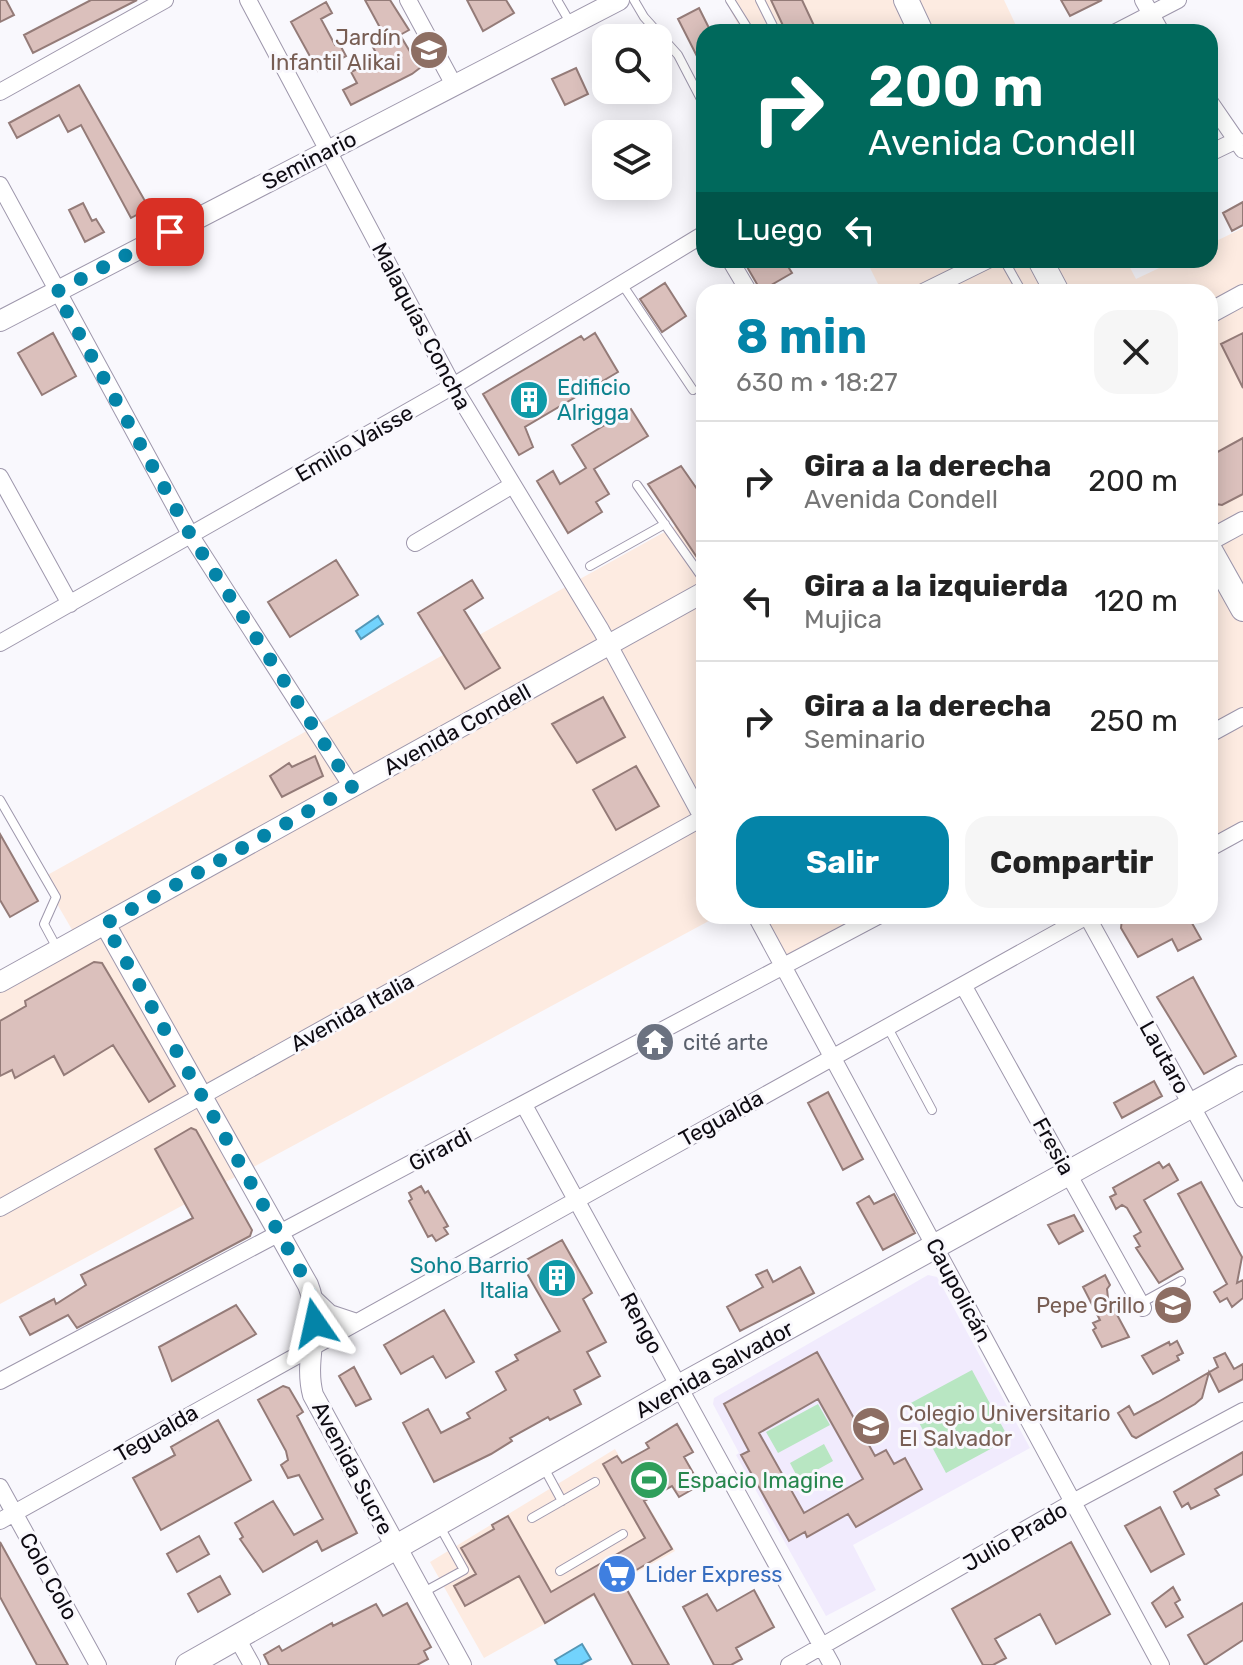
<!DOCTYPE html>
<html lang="es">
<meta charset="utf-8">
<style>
body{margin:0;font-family:Rubik,sans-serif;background:#f6f6f6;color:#222;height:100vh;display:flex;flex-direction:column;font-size:30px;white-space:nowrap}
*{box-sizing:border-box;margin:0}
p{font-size:26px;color:#767676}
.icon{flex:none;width:44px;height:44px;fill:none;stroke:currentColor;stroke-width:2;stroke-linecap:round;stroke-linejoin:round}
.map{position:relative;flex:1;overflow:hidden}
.sheet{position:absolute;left:696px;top:284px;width:522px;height:640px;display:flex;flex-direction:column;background:#fff;border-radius:24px;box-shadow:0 4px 20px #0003}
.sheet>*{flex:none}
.top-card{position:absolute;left:696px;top:24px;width:522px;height:244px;border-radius:24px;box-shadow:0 4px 20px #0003;background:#00695c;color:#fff;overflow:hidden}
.buttons{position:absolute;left:592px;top:24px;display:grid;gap:16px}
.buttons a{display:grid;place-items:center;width:80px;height:80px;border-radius:16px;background:#fff;box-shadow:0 4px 20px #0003;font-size:40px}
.pin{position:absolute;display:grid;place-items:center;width:68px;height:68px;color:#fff;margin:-34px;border-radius:16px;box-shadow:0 4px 12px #0006}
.me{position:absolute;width:88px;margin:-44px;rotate:349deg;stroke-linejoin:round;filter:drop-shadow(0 0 6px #0008)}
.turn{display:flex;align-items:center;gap:28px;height:168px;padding:0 40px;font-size:36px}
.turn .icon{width:104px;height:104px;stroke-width:2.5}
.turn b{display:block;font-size:56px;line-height:68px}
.then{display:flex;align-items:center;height:76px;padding:0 40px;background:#0003;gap:16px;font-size:30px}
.round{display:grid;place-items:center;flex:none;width:84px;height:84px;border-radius:24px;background:#f6f6f6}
.overview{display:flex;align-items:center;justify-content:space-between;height:136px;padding:0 40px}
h1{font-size:48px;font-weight:700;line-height:60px;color:#0484a8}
.button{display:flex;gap:16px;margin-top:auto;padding:16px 40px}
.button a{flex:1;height:92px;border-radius:24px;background:#0484a8;color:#fff;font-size:32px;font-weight:700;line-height:92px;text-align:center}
.button a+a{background:#f6f6f6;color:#222}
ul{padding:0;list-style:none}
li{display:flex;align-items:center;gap:24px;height:120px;padding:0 40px;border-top:2px solid #e0e0e0}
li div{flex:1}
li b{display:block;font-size:30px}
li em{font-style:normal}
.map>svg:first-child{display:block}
.commercial{fill:#fdebe1}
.built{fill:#f1ebfd}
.green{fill:#b8e6c2}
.water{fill:#72d3fd;stroke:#5497b6;stroke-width:2}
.building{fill:#dbc0bc;stroke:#947b78;stroke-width:2;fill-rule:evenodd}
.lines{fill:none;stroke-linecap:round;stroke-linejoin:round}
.service-casing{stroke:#9e97ac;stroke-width:10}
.minor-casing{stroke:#9e97ac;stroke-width:18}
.tertiary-casing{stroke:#9e97ac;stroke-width:22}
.secondary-casing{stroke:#9e97ac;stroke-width:26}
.service{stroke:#fff;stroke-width:8}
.minor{stroke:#fff;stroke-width:16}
.tertiary{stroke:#fff;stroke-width:20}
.secondary{stroke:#fff;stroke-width:24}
.route{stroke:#0484a8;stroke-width:14;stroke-dasharray:0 25.2}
.labels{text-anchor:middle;stroke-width:6;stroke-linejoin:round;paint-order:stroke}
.education-label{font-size:22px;fill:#785e54;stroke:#f9f8fd;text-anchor:end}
.street-label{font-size:22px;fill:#0e0b12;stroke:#f9f8fd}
.culture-label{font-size:22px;fill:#0d838f;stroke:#f9f8fd;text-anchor:start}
.worship-label{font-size:22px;fill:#5b616d;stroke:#f9f8fd;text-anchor:start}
.leisure-label{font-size:22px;fill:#27864d;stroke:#f9f8fd;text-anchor:start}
.shop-label{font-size:22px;fill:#366cbe;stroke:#f9f8fd;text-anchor:start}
</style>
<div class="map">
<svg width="1243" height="1665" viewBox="0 0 1243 1665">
<rect width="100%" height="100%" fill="#f9f8fd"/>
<path class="commercial" d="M 725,0 L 1004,0 L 1019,32 L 742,32 Z
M 1243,228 L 1243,840 L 1210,858 L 1210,292 L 882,292 L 866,260 L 1126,260 L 1136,279 L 1176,260 L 1210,260 L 1210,244 Z
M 704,510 L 704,916 L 718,916 L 0,1304 L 0,982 L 78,940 L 42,878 Z
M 757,916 L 886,916 L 785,968 Z
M 615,1449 L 675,1551 L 484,1658 L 430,1562 Z"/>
<path class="built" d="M 928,1275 L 937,1277 L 1030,1448 L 853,1545 L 876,1590 L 826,1616 L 736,1455 L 739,1453 L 713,1404 L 714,1398 Z"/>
<path class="green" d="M 972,1370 L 1009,1439 L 946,1473 L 909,1404 Z
M 818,1404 L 830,1425 L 778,1453 L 766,1432 Z
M 824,1444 L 833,1461 L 799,1480 L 790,1463 Z"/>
<path class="water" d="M 378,616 L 383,624 L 361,639 L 356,631 Z
M 582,1644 L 591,1659 L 580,1665 L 558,1665 L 555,1660 Z"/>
<path class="building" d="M 0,0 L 6,0 L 14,15 L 0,22 Z
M 91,0 L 137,0 L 33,53 L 24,35 Z
M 365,0 L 390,0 L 409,30 L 400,35 L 412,55 L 422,49 L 429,61 L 412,74 L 351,105 L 343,90 L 357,83 L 351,72 L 379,58 L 370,42 L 384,35 Z
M 467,0 L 506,0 L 514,13 L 483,31 Z
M 771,0 L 802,0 L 817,32 L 786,32 Z
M 1061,0 L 1102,0 L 1070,16 Z
M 326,2 L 332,13 L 321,19 L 335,45 L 339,43 L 346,56 L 318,71 L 291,22 Z
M 699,8 L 711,32 L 704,32 L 704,70 L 678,19 Z
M 576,68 L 588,94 L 565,105 L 552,79 Z
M 79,85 L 149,208 L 131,218 L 81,125 L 68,132 L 59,115 L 17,138 L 9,123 Z
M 1243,202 L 1243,225 L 1232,231 L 1223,213 Z
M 83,203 L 92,221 L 96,219 L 104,232 L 85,242 L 69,210 Z
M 743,260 L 784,260 L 792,273 L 761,291 Z
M 665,283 L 686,316 L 662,332 L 640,299 Z
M 53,333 L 76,376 L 42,395 L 18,353 Z
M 595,333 L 618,372 L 525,427 L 533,447 L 519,455 L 483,394 L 581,336 L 584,340 Z
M 1243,333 L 1243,388 L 1221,344 Z
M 631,409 L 648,436 L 594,469 L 609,494 L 596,502 L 602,512 L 568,533 L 537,481 L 553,471 L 560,484 L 586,468 L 572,445 Z
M 1243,438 L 1243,494 L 1222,505 L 1216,504 L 1210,492 L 1210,456 Z
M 681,466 L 704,499 L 704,568 L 648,484 Z
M 336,560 L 358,595 L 290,637 L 268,602 Z
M 472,580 L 483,598 L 464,610 L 500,668 L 465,689 L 418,613 Z
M 603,697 L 625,737 L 577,763 L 552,724 Z
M 315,756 L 323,776 L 282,797 L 270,776 L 289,763 L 292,767 Z
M 636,766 L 659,806 L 616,830 L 593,790 Z
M 0,834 L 38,901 L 10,917 L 0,900 Z
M 1127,916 L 1188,916 L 1201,939 L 1178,951 L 1172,939 L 1138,957 L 1121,928 L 1122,918 Z
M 94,962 L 102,963 L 175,1086 L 149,1102 L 113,1045 L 64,1075 L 54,1056 L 15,1078 L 12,1070 L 0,1076 L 0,1021 L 26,1006 L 25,1001 Z
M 1193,977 L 1236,1056 L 1204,1074 L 1157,997 Z
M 1154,1081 L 1162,1096 L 1122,1118 L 1114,1103 Z
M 828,1092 L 863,1159 L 843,1170 L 808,1103 Z
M 191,1128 L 196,1130 L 252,1230 L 250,1236 L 77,1328 L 68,1315 L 30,1335 L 20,1317 L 54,1299 L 56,1304 L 86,1285 L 81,1275 L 193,1218 L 155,1149 Z
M 1159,1162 L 1163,1168 L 1169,1164 L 1178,1180 L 1144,1200 L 1183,1269 L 1159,1283 L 1136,1248 L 1140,1246 L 1134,1236 L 1141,1232 L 1127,1208 L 1122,1205 L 1116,1209 L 1110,1197 L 1116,1194 L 1113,1188 Z
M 1201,1182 L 1242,1257 L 1237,1283 L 1243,1280 L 1243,1298 L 1232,1307 L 1227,1298 L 1220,1302 L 1214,1292 L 1227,1284 L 1178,1194 Z
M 421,1186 L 425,1193 L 428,1191 L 448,1226 L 444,1228 L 448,1234 L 436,1241 L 432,1235 L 428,1237 L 409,1201 L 412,1199 L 409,1193 Z
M 894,1194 L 915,1233 L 883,1250 L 857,1203 L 869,1196 L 874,1204 Z
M 1074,1215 L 1083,1231 L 1059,1244 L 1048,1225 Z
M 562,1240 L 592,1293 L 583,1299 L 606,1342 L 587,1352 L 600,1376 L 574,1390 L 581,1404 L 550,1420 L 548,1417 L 510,1438 L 512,1441 L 491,1454 L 434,1482 L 403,1423 L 428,1409 L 441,1433 L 470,1418 L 467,1413 L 506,1390 L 496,1372 L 518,1360 L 515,1355 L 560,1331 L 521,1263 Z
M 800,1267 L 814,1293 L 740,1331 L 727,1307 L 763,1287 L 756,1275 L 767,1270 L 773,1282 Z
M 1105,1275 L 1110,1285 L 1107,1289 L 1108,1298 L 1129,1337 L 1102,1347 L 1093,1330 L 1096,1328 L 1093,1323 L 1100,1320 L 1083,1287 Z
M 236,1305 L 256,1334 L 172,1381 L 159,1347 Z
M 444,1310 L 474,1362 L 446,1378 L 433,1356 L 401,1374 L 384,1345 Z
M 1177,1341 L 1183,1353 L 1177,1356 L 1179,1360 L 1153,1374 L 1142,1356 L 1169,1342 L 1170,1345 Z
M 817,1352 L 875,1456 L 886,1450 L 894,1464 L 905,1458 L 922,1489 L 856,1527 L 848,1514 L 807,1537 L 805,1532 L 789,1541 L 741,1455 L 749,1451 L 724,1404 ZM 818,1399 L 863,1479 L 804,1513 L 759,1433 Z
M 1225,1353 L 1234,1369 L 1243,1364 L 1243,1379 L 1219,1392 L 1209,1372 L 1202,1398 L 1195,1404 L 1136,1438 L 1132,1436 L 1118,1413 L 1129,1406 L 1134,1415 L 1158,1402 L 1218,1367 L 1214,1358 Z
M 354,1367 L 371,1399 L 356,1406 L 339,1376 Z
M 283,1386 L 289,1388 L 303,1412 L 297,1416 L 357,1533 L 322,1551 L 317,1541 L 263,1572 L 240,1539 L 243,1537 L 235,1523 L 273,1501 L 294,1535 L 323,1519 L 299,1475 L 288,1478 L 281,1465 L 288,1460 L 286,1451 L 258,1400 Z
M 218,1420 L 251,1480 L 161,1530 L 133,1478 L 175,1455 L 171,1447 Z
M 677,1424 L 693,1452 L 684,1457 L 700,1485 L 679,1497 L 672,1486 L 644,1501 L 672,1549 L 621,1579 L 669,1665 L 633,1665 L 594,1594 L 545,1623 L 519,1576 L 465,1606 L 454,1586 L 476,1574 L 461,1548 L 494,1529 L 492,1525 L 508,1516 L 551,1592 L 645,1538 L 603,1464 L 617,1456 L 622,1463 L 649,1448 L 646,1443 Z
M 1243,1452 L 1243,1474 L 1215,1489 L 1219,1495 L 1191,1509 L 1188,1503 L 1182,1507 L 1174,1492 Z
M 1160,1507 L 1184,1554 L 1151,1572 L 1125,1526 Z
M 199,1536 L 209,1554 L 177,1572 L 167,1554 Z
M 0,1542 L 68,1665 L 37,1665 L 0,1597 Z
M 1071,1542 L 1110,1614 L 1056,1644 L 1040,1614 L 995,1639 L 1006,1658 L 993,1665 L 983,1665 L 952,1609 Z
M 220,1576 L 230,1594 L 198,1612 L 188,1594 Z
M 1173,1587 L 1180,1600 L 1175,1603 L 1183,1617 L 1166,1627 L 1152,1603 Z
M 754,1590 L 774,1627 L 736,1648 L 742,1659 L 731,1665 L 714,1665 L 683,1607 L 707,1594 L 717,1611 Z
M 407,1603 L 431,1647 L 424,1651 L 428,1659 L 417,1665 L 269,1665 L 264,1655 L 279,1646 L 282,1651 L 332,1623 L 333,1626 L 376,1604 L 383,1616 Z
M 1243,1603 L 1243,1640 L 1205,1665 L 1188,1635 Z"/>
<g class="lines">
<g class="service-casing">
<path id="service" d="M 557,0 L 571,24
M 634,0 L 644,17 L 678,55 L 704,105
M 730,0 L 750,32
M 760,0 L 776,32
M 1004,260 L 1022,292
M 622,284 L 693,390
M 637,485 L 704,580
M 590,566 L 665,524
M 0,800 L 56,897 L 44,924 L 58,950
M 887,1026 L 932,1110
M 1141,1303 L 1181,1281
M 543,1466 L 562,1501
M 532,1518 L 595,1482
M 560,1571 L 623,1534
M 422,1593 L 464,1570 L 439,1525"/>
</g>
<g class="minor-casing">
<path id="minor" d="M 248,0 L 453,386 L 601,630 L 704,821
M 408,0 L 454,85
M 1143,0 L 1161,32
M 1116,32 L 1178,0
M 0,92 L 165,0
M 1210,102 L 1243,150
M 1210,153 L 1237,140
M 0,185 L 191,536 L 352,787
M 730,260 L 749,292
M 923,292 L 988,260
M 0,477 L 70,604
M 415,543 L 511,486
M 0,643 L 453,386 L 704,234
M 1210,734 L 1243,716
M 1210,848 L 1243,830
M 756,916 L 1161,1665
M 1087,916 L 1243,1199
M 963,985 L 1143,1308
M 524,1105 L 832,1665
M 0,1208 L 704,817
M 311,1295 L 330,1313 L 354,1321
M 0,1381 L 878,916
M 0,1487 L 98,1665
M 0,1521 L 1087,916
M 237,1638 L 252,1665
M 789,1665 L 1073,1502 L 1243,1411"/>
</g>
<g class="tertiary-casing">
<path id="tertiary" d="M 1210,313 L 1243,295
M 0,321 L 619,0
M 1210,540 L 1243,522
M 105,924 L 308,1285 C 323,1322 303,1358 313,1395 L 461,1665
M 0,982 L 704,592"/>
</g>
<g class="secondary-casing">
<path id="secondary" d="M 906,0 L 921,32
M 1040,260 L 1057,292
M 1210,550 L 1243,609
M 188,1665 L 677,1388 L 1243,1077"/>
</g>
<use href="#service" class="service"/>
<use href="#minor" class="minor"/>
<use href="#tertiary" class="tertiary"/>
<use href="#secondary" class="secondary"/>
</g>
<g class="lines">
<path class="route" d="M 170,232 L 56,292 L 191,536 L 352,787 L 105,924 L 302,1274 L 314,1304 L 315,1323"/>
</g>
<defs>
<g id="school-disc" transform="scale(2)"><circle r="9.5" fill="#8d6e63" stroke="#f9f8fd"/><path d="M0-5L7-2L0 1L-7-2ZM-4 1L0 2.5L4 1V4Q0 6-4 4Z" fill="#fff"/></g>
<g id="building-disc" transform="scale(2)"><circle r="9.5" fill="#0f9aa8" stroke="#f9f8fd"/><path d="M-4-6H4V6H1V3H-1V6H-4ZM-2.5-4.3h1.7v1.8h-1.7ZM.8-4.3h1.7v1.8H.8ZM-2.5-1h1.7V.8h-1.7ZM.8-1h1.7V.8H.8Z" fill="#fff"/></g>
<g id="temple-disc" transform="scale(2)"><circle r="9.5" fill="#6b7280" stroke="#f9f8fd"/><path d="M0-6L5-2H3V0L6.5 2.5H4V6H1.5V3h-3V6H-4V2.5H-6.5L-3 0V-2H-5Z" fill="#fff"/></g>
<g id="stadium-disc" transform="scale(2)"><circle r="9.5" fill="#2e9e5b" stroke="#f9f8fd"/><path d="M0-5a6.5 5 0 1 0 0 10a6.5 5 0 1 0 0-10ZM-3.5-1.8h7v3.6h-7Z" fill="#fff"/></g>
<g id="supermarket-disc" transform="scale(2)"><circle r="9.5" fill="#3f7fe0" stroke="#f9f8fd"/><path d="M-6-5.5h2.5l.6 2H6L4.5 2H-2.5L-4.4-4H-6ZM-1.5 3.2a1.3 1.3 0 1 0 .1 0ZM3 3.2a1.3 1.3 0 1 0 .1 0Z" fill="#fff"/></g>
</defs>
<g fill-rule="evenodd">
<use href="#school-disc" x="429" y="50"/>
<use href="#building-disc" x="529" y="400"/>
<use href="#temple-disc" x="655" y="1042"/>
<use href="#building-disc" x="557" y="1278"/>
<use href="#school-disc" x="1173" y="1305"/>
<use href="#school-disc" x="871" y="1426"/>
<use href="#stadium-disc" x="649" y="1480"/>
<use href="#supermarket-disc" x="617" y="1574"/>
</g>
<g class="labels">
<g class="education-label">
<text x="401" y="45">Jardín<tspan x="401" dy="25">Infantil Alikai</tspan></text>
<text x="1145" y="1313">Pepe Grillo</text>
<text x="899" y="1421" text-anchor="start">Colegio Universitario<tspan x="899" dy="25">El Salvador</tspan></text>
</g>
<g class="street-label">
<text transform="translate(309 160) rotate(-27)" y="8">Seminario</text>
<text transform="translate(422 326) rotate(62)" y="8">Malaquías Concha</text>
<text transform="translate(354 443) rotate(-30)" y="8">Emilio Vaisse</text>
<text transform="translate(457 729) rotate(-29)" y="8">Avenida Condell</text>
<text transform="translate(352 1012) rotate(-29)" y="8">Avenida Italia</text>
<text transform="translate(1165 1057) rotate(61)" y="8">Lautaro</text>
<text transform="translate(721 1118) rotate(-29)" y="8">Tegualda</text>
<text transform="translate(1054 1146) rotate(61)" y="8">Fresia</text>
<text transform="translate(440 1149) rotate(-28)" y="8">Girardi</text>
<text transform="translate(959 1290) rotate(62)" y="8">Caupolicán</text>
<text transform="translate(642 1323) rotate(62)" y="8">Rengo</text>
<text transform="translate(714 1369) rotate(-29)" y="8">Avenida Salvador</text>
<text transform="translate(156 1433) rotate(-30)" y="8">Tegualda</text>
<text transform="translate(353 1468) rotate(62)" y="8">Avenida Sucre</text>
<text transform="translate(1015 1536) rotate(-30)" y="8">Julio Prado</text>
<text transform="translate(49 1576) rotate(61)" y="8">Colo Colo</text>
</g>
<g class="culture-label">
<text x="557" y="395">Edificio<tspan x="557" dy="25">Alrigga</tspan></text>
<text x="529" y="1273" text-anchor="end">Soho Barrio<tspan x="529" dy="25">Italia</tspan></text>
</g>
<g class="worship-label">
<text x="683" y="1050">cité arte</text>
</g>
<g class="leisure-label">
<text x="677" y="1488">Espacio Imagine</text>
</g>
<g class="shop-label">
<text x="645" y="1582">Lider Express</text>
</g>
</g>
</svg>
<div class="buttons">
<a><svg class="icon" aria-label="search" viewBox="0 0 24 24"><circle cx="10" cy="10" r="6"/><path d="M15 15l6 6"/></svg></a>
<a><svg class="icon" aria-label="layers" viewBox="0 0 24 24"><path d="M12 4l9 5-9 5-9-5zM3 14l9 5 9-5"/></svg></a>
</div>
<div class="pin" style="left:170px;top:232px;background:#d93025"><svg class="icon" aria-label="arrive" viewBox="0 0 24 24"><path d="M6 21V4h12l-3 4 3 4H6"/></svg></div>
<svg class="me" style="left:315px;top:1323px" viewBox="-20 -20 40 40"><path d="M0-17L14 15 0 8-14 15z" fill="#0484a8" stroke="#fff" stroke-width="4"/></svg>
<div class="top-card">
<div class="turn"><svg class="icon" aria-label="right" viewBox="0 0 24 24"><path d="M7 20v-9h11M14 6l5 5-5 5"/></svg><div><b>200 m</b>Avenida Condell</div></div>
<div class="then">Luego<svg class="icon" aria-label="left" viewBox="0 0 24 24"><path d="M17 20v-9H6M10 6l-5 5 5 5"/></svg></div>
</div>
<section class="sheet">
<div class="overview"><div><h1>8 min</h1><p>630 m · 18:27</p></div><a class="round"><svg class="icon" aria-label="close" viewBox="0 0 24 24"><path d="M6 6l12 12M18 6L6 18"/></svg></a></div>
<ul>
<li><svg class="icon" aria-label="right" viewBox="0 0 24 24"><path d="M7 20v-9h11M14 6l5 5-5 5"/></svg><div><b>Gira a la derecha</b><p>Avenida Condell</p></div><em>200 m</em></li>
<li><svg class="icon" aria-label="left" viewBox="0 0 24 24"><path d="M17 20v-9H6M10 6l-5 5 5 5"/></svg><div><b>Gira a la izquierda</b><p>Mujica</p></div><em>120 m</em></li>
<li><svg class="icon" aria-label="right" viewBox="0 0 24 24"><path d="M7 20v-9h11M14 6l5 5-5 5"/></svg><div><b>Gira a la derecha</b><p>Seminario</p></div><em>250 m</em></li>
</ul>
<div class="button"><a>Salir</a><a>Compartir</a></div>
</section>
</div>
